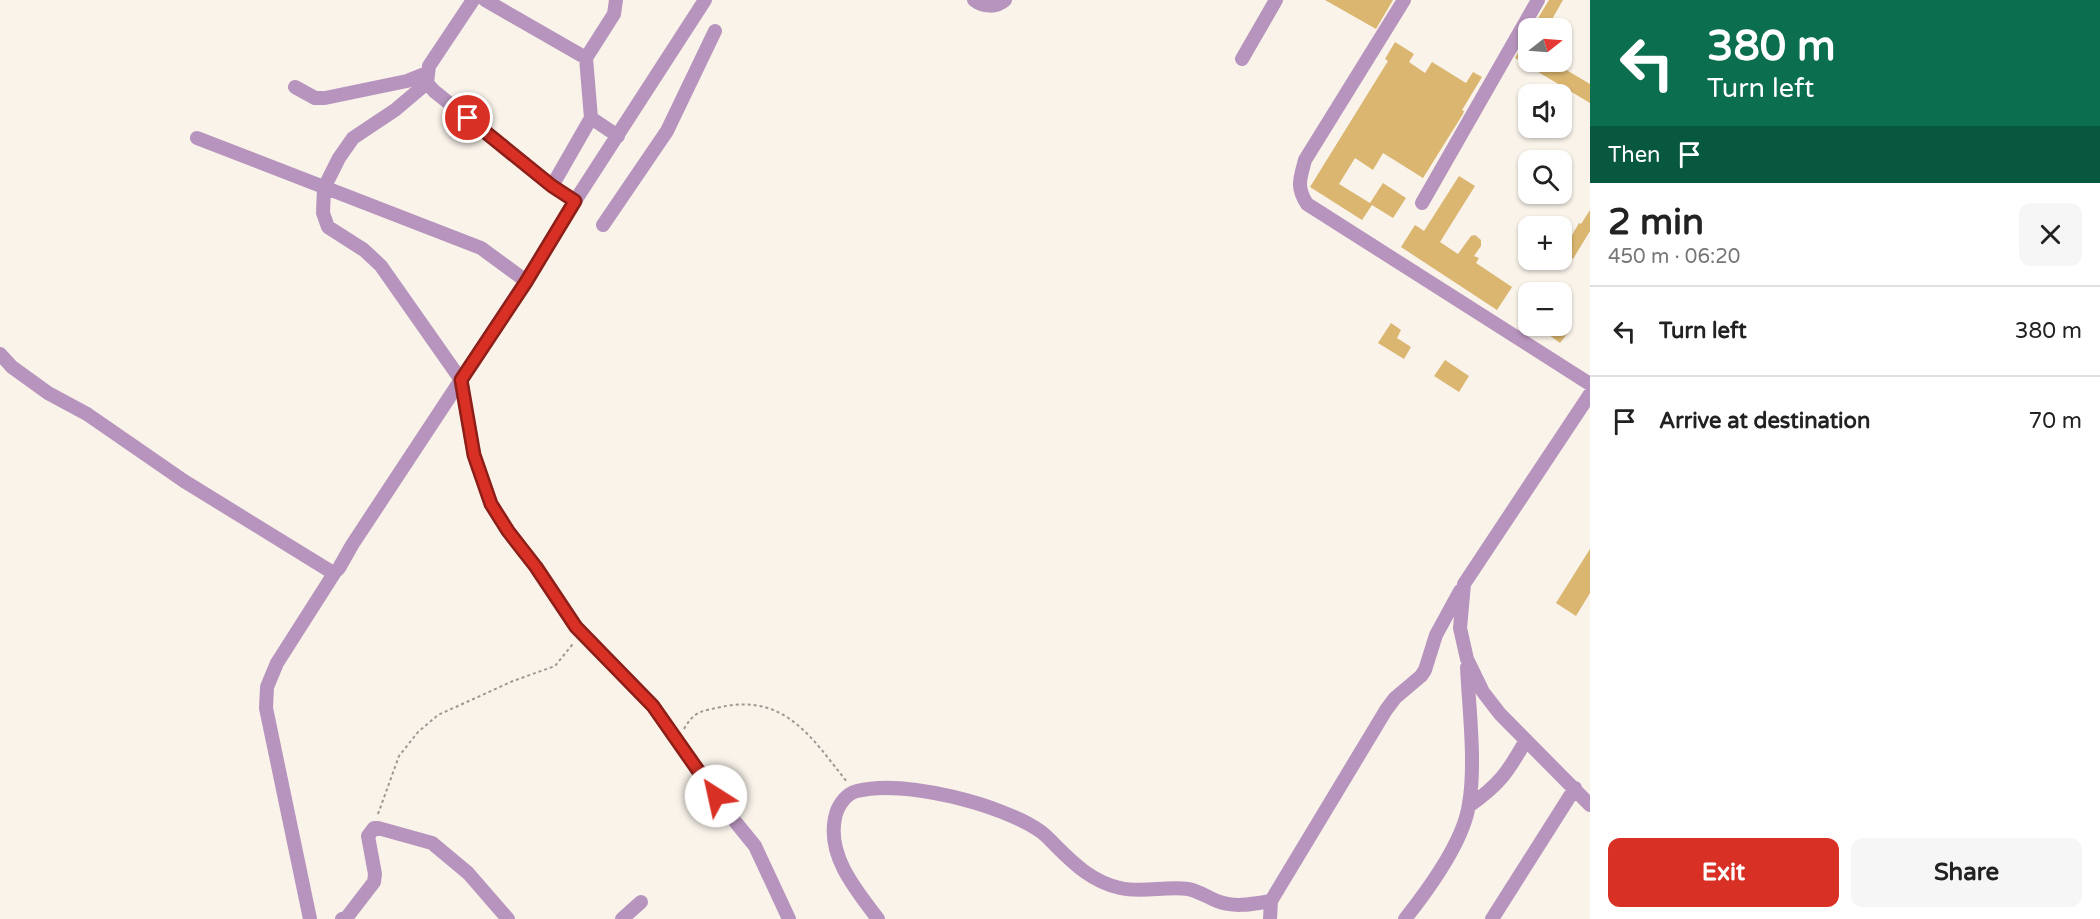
<!DOCTYPE html>
<meta charset="utf-8">
<style>
body{margin:0;font-family:"Varela Round",sans-serif;background:#f6f6f6;color:#222;height:100vh;display:flex;flex-direction:column;font-size:22px;white-space:nowrap}
*{box-sizing:border-box;margin:0}
p{font-size:20px;color:#767676}
.icon{flex:none;width:33px;height:33px;fill:none;stroke:currentColor;stroke-width:2;stroke-linecap:round;stroke-linejoin:round}
.map{position:relative;flex:1;overflow:hidden}
.drawer{display:flex;flex-direction:column;background:#fff;width:510px}
.drawer>*{flex:none}
.top-card{background:#0b6e4f;color:#fff;overflow:hidden}
.needle{width:39px;rotate:73deg}
.controls{position:absolute;left:1518px;top:18px;display:grid;gap:12px}
.controls a{display:grid;place-items:center;width:54px;height:54px;border-radius:12px;background:#fff;box-shadow:0 2px 4px #0004;font-size:30px}
.pin{position:absolute;display:grid;place-items:center;width:51px;height:51px;color:#fff;margin:-26px;border:3px solid #fff;border-radius:50%;box-shadow:0 2px 6px #0007}
.me{position:absolute;width:66px;margin:-33px;rotate:325deg;stroke-linejoin:round;filter:drop-shadow(0 0 4px #0008)}
.turn{display:flex;align-items:center;gap:21px;height:126px;padding:0 18px;font-size:27px}
.turn .icon{width:78px;height:78px;stroke-width:2.5}
.turn b{display:block;font-size:42px;line-height:51px}
.then{display:flex;align-items:center;height:57px;padding:0 18px;background:#0003;gap:12px;font-size:22px}
.round{display:grid;place-items:center;flex:none;width:63px;height:63px;border-radius:12px;background:#f6f6f6}
.headline{display:flex;align-items:center;justify-content:space-between;height:102px;padding:0 18px}
h1{font-size:36px;font-weight:700;line-height:45px}
.action{display:flex;gap:12px;margin-top:auto;padding:12px 18px}
.action a{flex:1;height:69px;border-radius:12px;background:#d93025;color:#fff;font-size:24px;font-weight:700;line-height:69px;text-align:center}
.action a+a{background:#f6f6f6;color:#222}
ul{padding:0;list-style:none}
li{display:flex;align-items:center;gap:18px;height:90px;padding:0 18px;border-top:2px solid #e0e0e0}
li div{flex:1}
li b{display:block;font-size:22px}
li em{font-style:normal}
main{display:flex;flex:1;min-height:0}
.map>svg:first-child{display:block}
.building{fill:#dab670}
.lines{fill:none;stroke-linecap:round;stroke-linejoin:round}
.path{stroke:#9d9892;stroke-width:2;stroke-dasharray:3 3;stroke-linecap:butt}
.street{stroke:#b794bd;stroke-width:14}
.route-casing{stroke:#8d1f18;stroke-width:15}
.route{stroke:#d93025;stroke-width:10}
</style>
<main>
<div class="map">
<svg width="1590" height="919" viewBox="0 0 1590 919">
<rect width="100%" height="100%" fill="#f9f3ea"/>
<path class="building" d="M 1325,0 L 1393,0 L 1376,29 Z
M 1549,0 L 1563,0 L 1547,28 L 1532,28 Z
M 1528,35 L 1528,62 L 1553,62 L 1590,84 L 1590,103 L 1515,58 Z
M 1395,42 L 1414,54 L 1409,62 L 1425,73 L 1432,62 L 1466,83 L 1473,72 L 1482,77 L 1462,110 L 1464,111 L 1463,114 L 1423,178 L 1383,153 L 1373,170 L 1355,158 L 1339,184 L 1370,203 L 1383,183 L 1406,198 L 1393,218 L 1372,205 L 1362,220 L 1310,187 L 1388,61 L 1385,59 Z
M 1459,176 L 1475,186 L 1440,242 L 1458,254 L 1471,236 L 1475,235 L 1481,240 L 1481,246 L 1474,256 L 1479,258 L 1476,263 L 1512,287 L 1497,310 L 1401,247 L 1415,225 L 1424,231 Z
M 1590,210 L 1590,231 L 1573,259 L 1562,253 L 1579,223 L 1581,224 Z
M 1391,323 L 1401,330 L 1397,338 L 1411,347 L 1404,359 L 1378,343 Z
M 1537,326 L 1555,326 L 1567,334 L 1560,343 Z
M 1445,360 L 1469,376 L 1459,392 L 1434,376 Z
M 1590,549 L 1590,593 L 1576,616 L 1556,603 Z"/>
<g class="lines">
<path class="path" d="M 684,729 C 694,711 702,711 721,707 C 785,693 812,738 847,782
M 378,814 L 399,756 L 418,732 L 438,715 L 513,681 L 555,666 L 572,645 L 573,642"/>
<path class="street" d="M 473,0 L 429,66 L 427,83 L 434,91 L 552,186 L 575,201
M 485,0 L 586,58 L 591,118 L 618,136
M 974,0 C 983,7 996,8 1005,0
M 1404,0 L 1305,160 C 1300,179 1296,187 1307,204 L 1590,384
M 586,58 L 614,14 L 616,0
M 1242,59 L 1276,0
M 427,83 L 395,110 L 353,138 L 339,158 L 324,188 L 323,213 L 328,227 L 364,250 L 381,266 L 461,380 L 474,455 L 491,504 L 508,531 L 536,567 L 576,627 L 653,706 L 729,814 L 755,846 L 789,919
M 295,87 L 315,98 L 325,98 L 407,81 L 427,73
M 197,138 L 481,248 L 526,281
M 552,186 L 591,118
M 1422,203 L 1538,0
M 603,225 L 667,131 L 715,31
M 0,354 L 12,367 L 48,393 L 87,414 L 184,481 L 330,571 L 335,572 L 339,568 L 352,545 L 526,281 L 575,201 L 705,0
M 1590,394 L 1464,584 L 1460,628 L 1467,659 L 1483,692 L 1500,714 L 1590,805
M 1469,806 C 1500,784 1508,772 1526,740
M 310,919 L 266,708 L 267,687 L 277,663 L 335,572
M 342,919 L 347,917 L 374,882 L 375,874 L 368,836 L 374,828 L 378,828 L 432,843 L 468,873 L 508,919
M 622,919 L 641,902
M 878,919 C 856,890 827,856 835,818 C 837,807 845,794 857,791 C 903,779 1001,804 1040,831 C 1046,835 1051,841 1056,846 C 1075,865 1093,882 1120,888 C 1142,893 1166,886 1188,889 C 1199,891 1207,897 1217,901 C 1235,908 1253,904 1271,901
M 1270,919 L 1271,901 L 1386,710 L 1395,698 L 1421,676 L 1425,670 L 1436,635 L 1460,591
M 1405,919 C 1428,890 1464,841 1469,804 C 1476,764 1469,709 1467,667
M 1492,919 L 1575,788"/>
</g>
<g class="lines">
<g class="route-casing">
<path id="route" d="M 468,118 L 552,186 L 575,201 L 526,282 L 461,380 L 474,455 L 491,504 L 508,531 L 536,567 L 576,627 L 653,706 L 716,796"/>
</g>
<use href="#route" class="route"/>
</g>
</svg>
<div class="controls">
<a><svg class="needle" viewBox="-14 -14 28 28"><path d="M0-13l5 13h-10z" fill="#e53935"/><path d="M0 13l5-13h-10z" fill="#767676"/></svg></a>
<a><svg class="icon" aria-label="sound" viewBox="0 0 24 24"><path d="M4 9h4l5-4v14l-5-4H4zM17 9q2 3 0 6"/></svg></a>
<a><svg class="icon" aria-label="search" viewBox="0 0 24 24"><circle cx="10" cy="10" r="6"/><path d="M15 15l6 6"/></svg></a>
<a>+</a>
<a>−</a>
</div>
<div class="pin" style="left:468px;top:118px;background:#d93025"><svg class="icon" aria-label="arrive" viewBox="0 0 24 24"><path d="M6 21V4h12l-3 4 3 4H6"/></svg></div>
<svg class="me" style="left:716px;top:796px" viewBox="-20 -20 40 40"><circle r="19" fill="#fff"/><path d="M0-13L10 11 0 6-10 11z" fill="#d93025"/></svg>
</div>
<section class="drawer">
<div class="top-card">
<div class="turn"><svg class="icon" aria-label="left" viewBox="0 0 24 24"><path d="M17 20v-9H6M10 6l-5 5 5 5"/></svg><div><b>380 m</b>Turn left</div></div>
<div class="then">Then<svg class="icon" aria-label="arrive" viewBox="0 0 24 24"><path d="M6 21V4h12l-3 4 3 4H6"/></svg></div>
</div>
<div class="headline"><div><h1>2 min</h1><p>450 m · 06:20</p></div><a class="round"><svg class="icon" aria-label="close" viewBox="0 0 24 24"><path d="M6 6l12 12M18 6L6 18"/></svg></a></div>
<ul>
<li><svg class="icon" aria-label="left" viewBox="0 0 24 24"><path d="M17 20v-9H6M10 6l-5 5 5 5"/></svg><div><b>Turn left</b></div><em>380 m</em></li>
<li><svg class="icon" aria-label="arrive" viewBox="0 0 24 24"><path d="M6 21V4h12l-3 4 3 4H6"/></svg><div><b>Arrive at destination</b></div><em>70 m</em></li>
</ul>
<div class="action"><a>Exit</a><a>Share</a></div>
</section>
</main>
